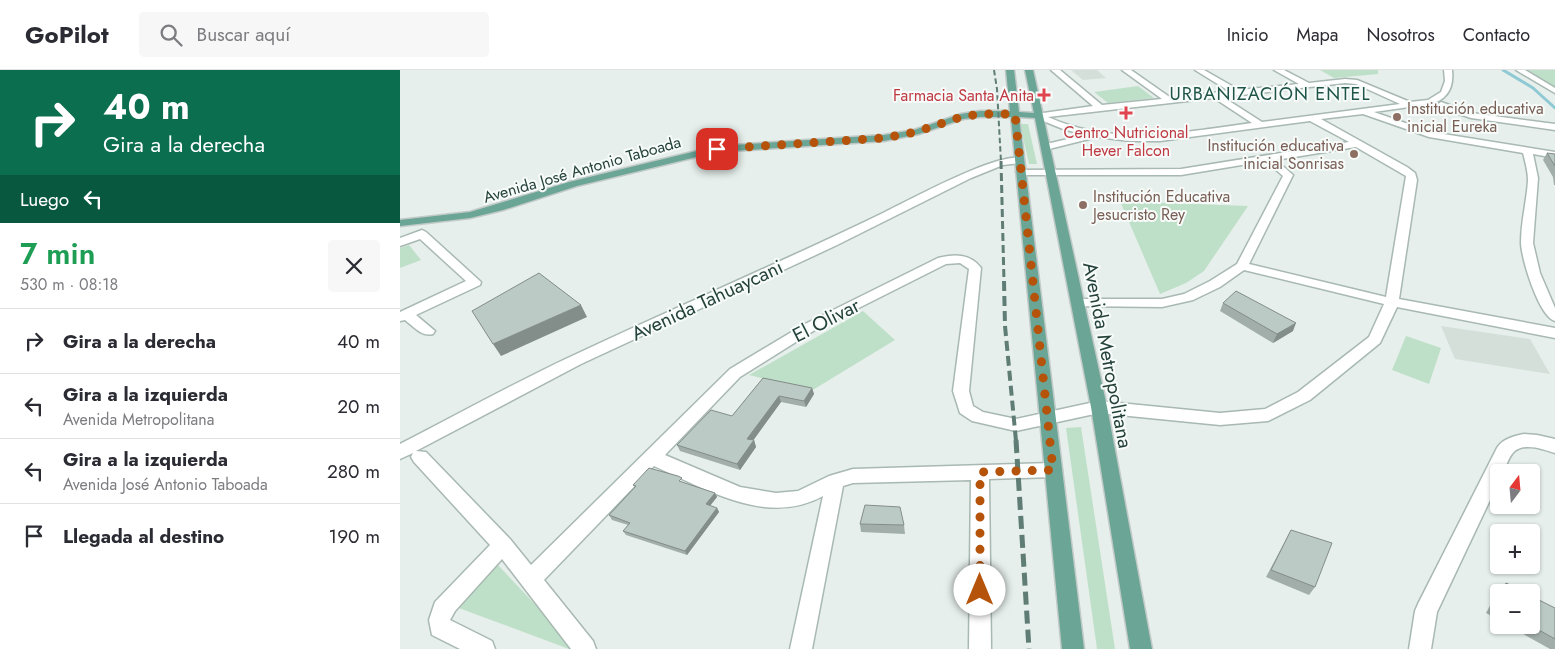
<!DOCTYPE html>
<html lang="es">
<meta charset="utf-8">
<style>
body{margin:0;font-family:Jost,sans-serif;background:#f7f7f7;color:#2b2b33;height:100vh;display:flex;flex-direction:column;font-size:19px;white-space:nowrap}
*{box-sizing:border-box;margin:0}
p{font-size:16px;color:#7c7c81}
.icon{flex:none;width:28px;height:28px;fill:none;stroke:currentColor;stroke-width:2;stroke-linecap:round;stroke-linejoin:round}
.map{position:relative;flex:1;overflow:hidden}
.drawer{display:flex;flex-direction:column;background:#fff;width:400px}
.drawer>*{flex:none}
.top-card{background:#0b6e4f;color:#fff;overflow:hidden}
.needle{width:32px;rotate:16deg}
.fabs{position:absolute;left:1090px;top:394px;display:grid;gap:10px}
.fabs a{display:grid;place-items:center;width:50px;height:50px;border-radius:5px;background:#fff;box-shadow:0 1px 4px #0004;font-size:25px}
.pin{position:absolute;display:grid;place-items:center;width:42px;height:42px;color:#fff;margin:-21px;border-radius:10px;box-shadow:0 2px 8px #0006}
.me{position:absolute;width:55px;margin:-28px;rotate:0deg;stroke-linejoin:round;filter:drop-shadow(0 0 4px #0008)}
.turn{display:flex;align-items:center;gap:18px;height:105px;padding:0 20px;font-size:22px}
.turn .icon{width:65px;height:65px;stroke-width:2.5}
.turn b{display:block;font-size:35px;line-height:42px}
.then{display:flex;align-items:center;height:48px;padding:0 20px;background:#0003;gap:10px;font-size:19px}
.round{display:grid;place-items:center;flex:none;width:52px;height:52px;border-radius:5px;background:#f7f7f7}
.headline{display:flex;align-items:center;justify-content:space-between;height:85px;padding:0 20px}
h1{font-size:30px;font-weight:600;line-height:38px;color:#1e9e55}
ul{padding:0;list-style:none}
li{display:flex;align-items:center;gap:15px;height:65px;padding:0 20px;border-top:1px solid #e1e1e2}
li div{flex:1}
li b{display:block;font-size:19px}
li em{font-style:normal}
header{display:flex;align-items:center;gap:30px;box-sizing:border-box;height:70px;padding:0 25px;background:#fff;border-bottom:1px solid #e1e1e2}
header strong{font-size:24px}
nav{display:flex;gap:28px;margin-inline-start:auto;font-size:18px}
.search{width:350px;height:45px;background:#f7f7f7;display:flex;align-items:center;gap:12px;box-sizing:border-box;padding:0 18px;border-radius:5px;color:#7c7c81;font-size:19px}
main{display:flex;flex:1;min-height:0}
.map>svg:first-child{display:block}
.built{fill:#d4dfda}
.green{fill:#bfe0c8}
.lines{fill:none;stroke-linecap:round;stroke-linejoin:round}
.stream{stroke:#8ec9d4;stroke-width:3}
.minor-casing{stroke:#a8b8b2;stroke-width:3}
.major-casing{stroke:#c2cac8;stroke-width:3}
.minor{fill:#fff;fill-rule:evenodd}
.major{fill:#6aa596;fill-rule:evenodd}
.rail-far3{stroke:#5f7d75;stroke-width:2;stroke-dasharray:5.5 3;stroke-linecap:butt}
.rail-far2{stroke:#5f7d75;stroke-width:3;stroke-dasharray:8 4;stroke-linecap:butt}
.rail-far1{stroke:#5f7d75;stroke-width:4;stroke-dasharray:10 5;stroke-linecap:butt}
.rail{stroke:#5f7d75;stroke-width:5;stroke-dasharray:13 6;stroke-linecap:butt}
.wall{fill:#a1aea9}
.shaded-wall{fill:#838d89}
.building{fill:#bbcac4;stroke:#838d89}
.route{stroke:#b45309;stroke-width:9;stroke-dasharray:0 16.2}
.health-dot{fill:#e0444e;stroke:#f7fbf9;stroke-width:2}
.education-dot{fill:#8d6e63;stroke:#f7fbf9;stroke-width:2}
.labels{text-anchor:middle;stroke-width:4;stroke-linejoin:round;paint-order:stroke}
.far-health-label{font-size:16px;fill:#be3a42;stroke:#f7fbf9;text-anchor:end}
.far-education-label{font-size:16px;fill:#785e54;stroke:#f7fbf9;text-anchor:start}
.far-street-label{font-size:16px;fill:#24423a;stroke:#f7fbf9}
.far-neighbourhood-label{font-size:18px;letter-spacing:1px;fill:#1f5548;stroke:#f7fbf9}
.street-label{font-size:20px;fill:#24423a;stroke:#f7fbf9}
</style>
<header>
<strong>GoPilot</strong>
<div class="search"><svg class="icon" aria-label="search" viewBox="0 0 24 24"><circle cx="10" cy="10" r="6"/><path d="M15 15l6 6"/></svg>Buscar aquí</div>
<nav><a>Inicio</a><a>Mapa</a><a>Nosotros</a><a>Contacto</a></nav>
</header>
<main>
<section class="drawer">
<div class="top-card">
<div class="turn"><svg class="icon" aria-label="right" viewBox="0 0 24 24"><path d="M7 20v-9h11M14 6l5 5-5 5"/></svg><div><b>40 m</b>Gira a la derecha</div></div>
<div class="then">Luego<svg class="icon" aria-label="left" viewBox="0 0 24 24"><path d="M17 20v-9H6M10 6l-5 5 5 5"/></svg></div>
</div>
<div class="headline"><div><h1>7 min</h1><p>530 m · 08:18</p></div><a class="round"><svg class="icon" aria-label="close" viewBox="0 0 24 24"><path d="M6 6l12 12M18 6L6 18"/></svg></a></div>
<ul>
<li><svg class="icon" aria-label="right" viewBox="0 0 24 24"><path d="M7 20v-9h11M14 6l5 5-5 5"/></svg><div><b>Gira a la derecha</b></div><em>40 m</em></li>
<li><svg class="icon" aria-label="left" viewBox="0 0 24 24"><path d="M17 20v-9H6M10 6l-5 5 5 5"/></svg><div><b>Gira a la izquierda</b><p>Avenida Metropolitana</p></div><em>20 m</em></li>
<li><svg class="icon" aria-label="left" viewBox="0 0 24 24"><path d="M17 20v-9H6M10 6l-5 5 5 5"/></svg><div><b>Gira a la izquierda</b><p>Avenida José Antonio Taboada</p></div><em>280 m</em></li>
<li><svg class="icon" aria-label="arrive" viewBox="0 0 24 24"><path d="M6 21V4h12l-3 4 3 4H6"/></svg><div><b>Llegada al destino</b></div><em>190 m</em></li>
</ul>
</section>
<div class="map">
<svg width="1155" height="579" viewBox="0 0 1155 579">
<rect width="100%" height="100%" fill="#e6efeb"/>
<path class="built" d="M 671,0 L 697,0 L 706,8 L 683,10 Z
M 1041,256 L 1130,269 L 1150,304 L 1055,289 Z"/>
<path class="green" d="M 920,0 L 978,0 L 978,4 L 934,8 Z
M 1128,0 L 1155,0 L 1155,16 L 1152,16 Z
M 738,16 L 754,28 L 708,33 L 694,22 Z
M 620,54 L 628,54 L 637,94 L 629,94 Z
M 720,131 L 848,136 L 804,201 L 786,213 L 760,224 Z
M 9,175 L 21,190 L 0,198 L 0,178 Z
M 463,241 L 495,270 L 411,321 L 349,305 Z
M 1006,266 L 1041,278 L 1029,314 L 992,300 Z
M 681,357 L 715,579 L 697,579 L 666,358 Z
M 97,494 L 177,579 L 169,579 L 56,537 Z"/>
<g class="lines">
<path class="stream" d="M 1103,0 L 1133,18 L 1155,38"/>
<g class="minor-casing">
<path id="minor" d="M 651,0 L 660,0 L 702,35 L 762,29 L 722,0 L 731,0 L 771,28 L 829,21 L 795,0 L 804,0 L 839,20 L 899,14 L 874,0 L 884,0 L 909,13 L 945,9 L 957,10 L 1010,32 L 1028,30 L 1041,22 L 1045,11 L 1044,0 L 1052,0 C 1054,18 1047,30 1030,34 L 974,42 L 1031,62 L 1155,82 L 1155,88 L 1133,84 L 1138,108 L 1133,173 L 1140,203 L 1155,238 L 1155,251 C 1139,247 1121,188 1121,172 C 1121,151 1127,130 1128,110 C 1128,101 1125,91 1123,83 L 1029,67 L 963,44 L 921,49 L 1007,97 L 1015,103 L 1017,110 L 999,229 L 1155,258 L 1155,268 L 997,237 L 980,273 L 910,330 L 868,351 L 820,355 L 699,343 L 616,361 L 572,351 L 560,343 L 553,321 L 569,199 L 560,193 L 546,194 L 415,260 L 340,307 L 265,385 L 340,417 L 376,423 L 398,421 L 429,406 L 453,399 L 653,393 L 659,395 L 662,400 L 659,405 L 653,407 L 589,409 L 591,579 L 569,579 L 571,410 L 453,413 L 443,416 L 412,579 L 390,579 L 423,426 C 367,457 306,419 254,396 L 144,510 L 193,571 L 196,579 L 171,579 L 102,489 L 55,541 L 50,550 L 92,571 L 95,579 L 60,579 L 32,565 L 29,550 L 35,532 L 90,475 L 14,392 L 11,387 L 13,383 L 0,389 L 0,374 C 57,345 114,313 172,286 C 276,237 382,192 485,142 C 506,132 608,76 624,90 L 619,93 L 603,95 L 571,108 L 435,176 L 181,294 L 16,381 L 26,382 L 110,469 L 131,495 L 330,299 L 405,254 L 538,188 C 554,184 570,183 581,198 L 569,321 L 573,336 L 583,342 L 616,349 L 699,331 L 820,343 L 865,339 L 898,322 L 969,267 L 984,234 L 844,200 L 820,217 L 793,230 L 762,237 L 673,236 L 671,233 L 673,230 L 678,229 L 762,229 L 784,224 L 810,211 L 837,194 L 883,106 L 866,91 L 781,105 L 621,105 L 616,102 L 617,100 L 781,99 L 949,72 L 910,51 L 760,71 L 730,71 L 697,67 L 645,80 L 642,79 L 642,75 L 685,65 L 663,59 L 636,48 L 636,44 L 693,36 ZM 945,13 L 956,14 L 1000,34 L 862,52 L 823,27 ZM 814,28 L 852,53 C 784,62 714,77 648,47 ZM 956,77 L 1006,106 L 986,227 L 849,194 L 893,105 L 876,90 Z
M 1116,0 L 1125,0 L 1155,18 L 1155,23 Z
M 1041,32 L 1072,43 L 1155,54 L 1155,60 L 1071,48 L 1038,37 L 1037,35 Z
M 22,160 L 26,162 L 81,212 L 80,215 L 16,245 L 35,261 L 33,264 C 22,267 14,257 5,250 L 0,251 L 0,242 L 66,211 L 20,169 L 0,176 L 0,168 Z
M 1124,364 L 1137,365 L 1155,369 L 1155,383 C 1143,379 1121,371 1112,384 C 1108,389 1106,397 1103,402 L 1099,402 L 1099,411 L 1037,542 L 1031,579 L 1009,579 L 1015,541 L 1018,534 L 1097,378 C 1102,369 1114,366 1124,364 Z"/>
</g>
<g class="major-casing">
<path id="major" d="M 606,0 L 614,0 L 619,42 L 634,43 L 625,0 L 633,0 L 707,337 L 752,579 L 730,579 L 691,337 L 635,48 L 619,47 L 684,579 L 662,579 L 611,47 L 580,47 L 563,49 L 519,64 L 484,71 L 317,82 L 177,116 L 103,140 L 70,148 L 0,156 L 0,150 L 70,142 L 169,112 L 317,76 L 484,65 L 514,60 L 561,44 L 580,41 L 610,41 Z"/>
</g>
<use href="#minor" class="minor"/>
<use href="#major" class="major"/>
<path class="rail-far3" d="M 594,0 L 597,19 L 601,92"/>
<path class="rail-far2" d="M 601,91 L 604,212"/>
<path class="rail-far1" d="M 604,211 L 605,256 L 616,371"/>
<path class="rail" d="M 616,370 L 629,579"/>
</g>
<path class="wall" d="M 1147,83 L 1155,84 L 1155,115 L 1154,115 L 1153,107 L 1143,90 Z
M 823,233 L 893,261 L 873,273 L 820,241 Z
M 363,308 L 412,318 L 414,324 L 406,337 L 381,332 L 353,370 L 354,370 L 356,377 L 340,400 L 280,381 L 277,375 L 332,346 Z
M 284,412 L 284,413 L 315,423 L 317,427 L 310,436 L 317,438 L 319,442 L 287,485 L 226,465 L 223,461 L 228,455 L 212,450 L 209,445 L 235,418 L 233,415 Z
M 460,454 L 504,455 L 505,464 L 461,462 Z
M 891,460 L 915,517 L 909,525 L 866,507 Z
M 1106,513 L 1125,522 L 1099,522 L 1099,550 L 1086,543 L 1098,521 Z
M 1155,538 L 1155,579 L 1150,579 L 1107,555 L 1131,555 Z"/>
<path class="shaded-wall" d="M 181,235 L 187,247 L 101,286 L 93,274 Z
M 896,253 L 893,261 L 873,273 L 877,264 Z
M 412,318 L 414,324 L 406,337 L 404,331 Z
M 379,326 L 381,332 L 350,375 L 347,369 Z
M 354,370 L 356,377 L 340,400 L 337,394 Z
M 315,423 L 317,427 L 308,438 L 306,434 Z
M 317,438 L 319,442 L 287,485 L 285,481 Z"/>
<path class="building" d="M 1147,83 L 1155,84 L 1155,96 Z
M 139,203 L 181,235 L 93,274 L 72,241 Z
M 836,221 L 896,253 L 877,264 L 823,233 Z
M 363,308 L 412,318 L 404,331 L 379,326 L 347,369 L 354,370 L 337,394 L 277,375 L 311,340 L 332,346 Z
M 249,398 L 278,406 L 282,408 L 279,411 L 315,423 L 306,434 L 317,438 L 285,481 L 223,461 L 230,453 L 209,445 L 236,416 L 233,415 Z
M 465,435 L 500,437 L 504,455 L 460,454 Z
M 891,460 L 932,473 L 915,517 L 871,500 Z
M 1106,513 L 1125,522 L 1102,522 Z
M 1131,526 L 1155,538 L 1155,569 L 1130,555 L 1131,555 Z
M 1099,528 L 1099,538 L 1095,536 Z"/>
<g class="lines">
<path class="route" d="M 317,79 L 484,68 L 516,62 L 561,47 L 580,44 L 615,44 L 653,400 L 580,402 L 580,520"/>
</g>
<g class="health-dot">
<path d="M641.5 17.5h5v5h5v5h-5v5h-5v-5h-5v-5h5z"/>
<path d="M723.5 35.5h5v5h5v5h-5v5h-5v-5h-5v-5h5z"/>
</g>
<g class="education-dot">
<circle cx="997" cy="47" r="5"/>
<circle cx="954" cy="84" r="5"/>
<circle cx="683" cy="135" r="5"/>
</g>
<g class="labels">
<g class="far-health-label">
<text x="634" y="31">Farmacia Santa Anita</text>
<text x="726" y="68" text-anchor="middle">Centro Nutricional<tspan x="726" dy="18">Hever Falcon</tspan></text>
</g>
<g class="far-education-label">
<text x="1007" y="44">Institución educativa<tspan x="1007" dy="18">inicial Eureka</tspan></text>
<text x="944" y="81" text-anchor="end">Institución educativa<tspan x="944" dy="18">inicial Sonrisas</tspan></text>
<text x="693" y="132">Institución Educativa<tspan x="693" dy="18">Jesucristo Rey</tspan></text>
</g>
<g class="far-street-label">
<text transform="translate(182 99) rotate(-16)" y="6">Avenida José Antonio Taboada</text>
</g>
<g class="far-neighbourhood-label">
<text x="870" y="30">URBANIZACIÓN ENTEL</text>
</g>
<g class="street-label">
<text transform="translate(307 230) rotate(-25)" y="7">Avenida Tahuaycani</text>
<text transform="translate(426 250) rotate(-27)" y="7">El Olivar</text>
<text transform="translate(708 285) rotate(79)" y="7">Avenida Metropolitana</text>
</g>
</g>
</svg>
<div class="fabs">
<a><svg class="needle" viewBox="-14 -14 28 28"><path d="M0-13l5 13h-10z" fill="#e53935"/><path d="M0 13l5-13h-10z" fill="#7c7c81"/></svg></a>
<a>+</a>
<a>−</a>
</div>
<div class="pin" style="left:317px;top:79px;background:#d93025"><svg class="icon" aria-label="arrive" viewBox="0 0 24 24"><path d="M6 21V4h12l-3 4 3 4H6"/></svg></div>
<svg class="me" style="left:580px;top:520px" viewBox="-20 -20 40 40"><circle r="19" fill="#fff"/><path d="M0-13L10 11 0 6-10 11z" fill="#b45309"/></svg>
</div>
</main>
